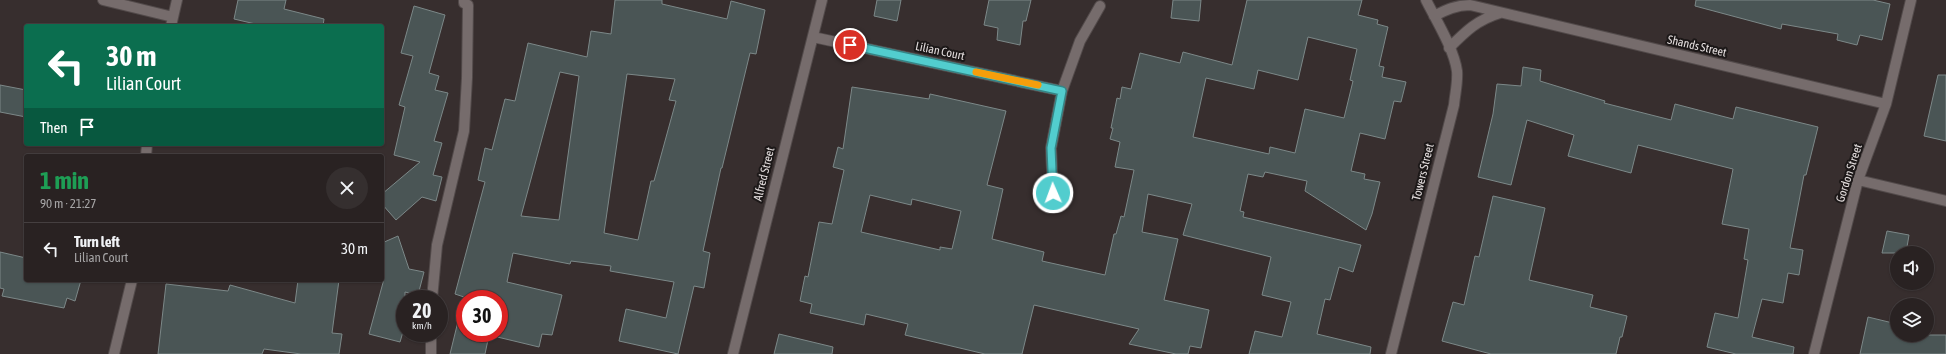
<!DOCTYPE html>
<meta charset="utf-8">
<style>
body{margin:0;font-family:"Asap Condensed",sans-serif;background:#352f2f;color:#f1f3f6;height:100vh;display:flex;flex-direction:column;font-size:15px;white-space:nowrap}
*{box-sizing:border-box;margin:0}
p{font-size:13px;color:#a5a4a5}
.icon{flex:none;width:22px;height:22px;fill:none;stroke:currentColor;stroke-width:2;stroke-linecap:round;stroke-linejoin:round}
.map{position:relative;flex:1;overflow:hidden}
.panel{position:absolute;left:24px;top:154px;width:360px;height:128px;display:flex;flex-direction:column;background:#292222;border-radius:4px;box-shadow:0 1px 3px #0004,0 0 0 1px #453f40}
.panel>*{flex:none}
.hud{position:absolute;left:24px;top:24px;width:360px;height:122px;border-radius:4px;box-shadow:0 1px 3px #0004,0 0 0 1px #453f40;background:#0b6e4f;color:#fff;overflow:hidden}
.tools{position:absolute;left:1890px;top:246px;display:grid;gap:8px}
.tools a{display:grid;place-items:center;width:44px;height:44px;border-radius:50%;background:#292222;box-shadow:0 1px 3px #0004,0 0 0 1px #453f40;font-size:20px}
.speed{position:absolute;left:396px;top:290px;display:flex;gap:8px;font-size:20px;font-weight:700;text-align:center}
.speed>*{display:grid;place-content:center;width:52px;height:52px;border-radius:50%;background:#292222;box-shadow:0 1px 3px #0004,0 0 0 1px #453f40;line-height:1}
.speed small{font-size:10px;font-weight:400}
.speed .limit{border:6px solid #d22;background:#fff;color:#111}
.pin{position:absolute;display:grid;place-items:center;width:34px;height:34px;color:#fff;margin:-17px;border:2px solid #fff;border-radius:50%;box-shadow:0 1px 4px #0007}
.me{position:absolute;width:44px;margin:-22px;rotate:358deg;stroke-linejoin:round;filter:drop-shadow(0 0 3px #0008)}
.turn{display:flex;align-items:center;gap:14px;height:84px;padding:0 16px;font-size:18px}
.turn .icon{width:52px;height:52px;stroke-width:2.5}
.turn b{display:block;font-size:28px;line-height:34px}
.then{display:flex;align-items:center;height:38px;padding:0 16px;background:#0003;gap:8px;font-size:15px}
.round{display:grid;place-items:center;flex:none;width:42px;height:42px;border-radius:21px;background:#352f2f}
.head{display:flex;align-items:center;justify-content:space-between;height:68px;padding:0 16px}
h1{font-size:24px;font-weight:700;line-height:30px;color:#1e9e55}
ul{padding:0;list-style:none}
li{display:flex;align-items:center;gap:12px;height:52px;padding:0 16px;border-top:1px solid #453f40}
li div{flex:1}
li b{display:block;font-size:15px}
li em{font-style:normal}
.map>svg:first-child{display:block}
.building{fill:#4a5555;stroke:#7c8888;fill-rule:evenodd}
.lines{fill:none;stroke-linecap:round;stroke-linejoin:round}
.lane-casing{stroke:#524a4a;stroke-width:12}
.street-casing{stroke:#524a4a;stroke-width:12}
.lane{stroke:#766c6c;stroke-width:10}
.street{stroke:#766c6c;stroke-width:10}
.route-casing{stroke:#358586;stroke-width:10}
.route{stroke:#52cdce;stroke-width:7}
.slow{stroke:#f59e0b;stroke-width:7}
.labels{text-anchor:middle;stroke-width:4;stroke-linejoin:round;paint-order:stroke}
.street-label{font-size:12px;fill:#e3dddd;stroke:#1c1818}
</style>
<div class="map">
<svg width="1946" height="354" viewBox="0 0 1946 354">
<rect width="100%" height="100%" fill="#372e2e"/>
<path class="building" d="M 238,0 L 286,0 L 284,9 L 324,19 L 323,26 L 264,26 L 234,19 Z
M 615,0 L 662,0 L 662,4 L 727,19 L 731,1 L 765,10 L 756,54 L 750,53 L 722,168 L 721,168 L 703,251 L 710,253 L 704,288 L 694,286 L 678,354 L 619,341 L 626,309 L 666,318 L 674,282 L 610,271 L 611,266 L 571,261 L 570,264 L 513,253 L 507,282 L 562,295 L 552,335 L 542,334 L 539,347 L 489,335 L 485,354 L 450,354 L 464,297 L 455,294 L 485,182 L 478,180 L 485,148 L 492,150 L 505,99 L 515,101 L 528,43 L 587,57 L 591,31 L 611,34 ZM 560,72 L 579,76 L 559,220 L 521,216 ZM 627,74 L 675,79 L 669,100 L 676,101 L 654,181 L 651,181 L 638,240 L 604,233 ZM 465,299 L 499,299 L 499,333 L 465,333 Z
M 877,0 L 901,0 L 897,21 L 874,16 Z
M 989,0 L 1031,0 L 1026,21 L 1023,21 L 1020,45 L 997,40 L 998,28 L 984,25 Z
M 1173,0 L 1201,0 L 1199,21 L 1171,18 Z
M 1247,0 L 1362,0 L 1358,15 L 1378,20 L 1377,24 L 1388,27 L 1379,66 L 1384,67 L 1382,77 L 1406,82 L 1401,102 L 1394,101 L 1385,139 L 1360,133 L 1351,171 L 1365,174 L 1364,179 L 1380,182 L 1372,214 L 1366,230 L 1305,191 L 1307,181 L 1265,172 L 1263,177 L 1248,174 L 1240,211 L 1244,212 L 1243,217 L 1361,245 L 1353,272 L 1339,267 L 1330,300 L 1325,299 L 1317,334 L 1371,347 L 1370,354 L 1249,354 L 1255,331 L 1282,337 L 1291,302 L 1262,295 L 1271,257 L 1183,235 L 1192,204 L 1148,194 L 1142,232 L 1178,239 L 1164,300 L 1209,310 L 1201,348 L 1190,346 L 1188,354 L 1176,354 L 1129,344 L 1139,329 L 1034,305 L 1022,354 L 985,354 L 905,335 L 908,324 L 866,314 L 864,325 L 810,313 L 812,304 L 800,301 L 805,276 L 808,277 L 819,222 L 832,224 L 844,170 L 833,167 L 838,147 L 843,149 L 852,87 L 929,99 L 930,94 L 1006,111 L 987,185 L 1003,189 L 992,239 L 1044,252 L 1042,261 L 1105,275 L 1114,234 L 1116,234 L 1121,216 L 1124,217 L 1134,170 L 1115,167 L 1120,142 L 1110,139 L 1113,128 L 1111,128 L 1117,98 L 1120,99 L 1122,87 L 1131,89 L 1140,53 L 1180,63 L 1183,52 L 1232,65 ZM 1308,37 L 1357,49 L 1350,80 L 1353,81 L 1344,118 L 1305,109 L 1295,153 L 1270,147 L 1269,154 L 1193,137 L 1206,78 L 1254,89 L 1258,70 L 1298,80 ZM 870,195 L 911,205 L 912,199 L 961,211 L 952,249 L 940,247 L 940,250 L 861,232 Z
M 1696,0 L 1873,0 L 1890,4 L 1882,40 L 1860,35 L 1857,45 L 1837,40 L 1838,34 L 1782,24 L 1781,29 L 1695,6 Z
M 414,6 L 445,15 L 429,73 L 439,76 L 435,90 L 448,93 L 434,141 L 442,143 L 433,175 L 442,177 L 436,201 L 422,197 L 396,220 L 382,204 L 382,194 L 420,162 L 394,155 L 405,107 L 399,105 L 413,56 L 401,53 Z
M 1523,67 L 1541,70 L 1540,81 L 1605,101 L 1604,103 L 1671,120 L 1675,104 L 1733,119 L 1736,107 L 1818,127 L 1806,175 L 1804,175 L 1790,248 L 1803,250 L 1799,275 L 1788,273 L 1783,303 L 1762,299 L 1752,337 L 1794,347 L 1793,354 L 1736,354 L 1707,347 L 1715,313 L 1738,318 L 1748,260 L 1744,259 L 1749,229 L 1722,224 L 1733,169 L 1638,145 L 1631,173 L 1568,156 L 1574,135 L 1527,120 L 1511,185 L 1478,177 L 1493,114 L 1497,84 L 1521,86 Z
M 1938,75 L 1946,75 L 1946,141 L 1924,136 Z
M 0,85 L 26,90 L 26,117 L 0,112 Z
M 1493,196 L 1545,208 L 1529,280 L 1593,295 L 1590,307 L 1627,316 L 1622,337 L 1620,337 L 1616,354 L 1491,354 L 1442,341 L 1453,302 L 1464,305 L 1475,256 L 1479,257 Z
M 1887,231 L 1909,235 L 1906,253 L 1882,253 Z
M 398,236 L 409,269 L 424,272 L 418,295 L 405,292 L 405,325 L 400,342 L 369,334 L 384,279 L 382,275 L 382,243 Z
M 0,252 L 26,258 L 26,280 L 81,280 L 75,301 L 67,298 L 64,308 L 2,296 L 4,289 L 0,288 Z
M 298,280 L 339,280 L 332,333 L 342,334 L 339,354 L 301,354 L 264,349 L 262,354 L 158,354 L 166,284 L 228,291 L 230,285 L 295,303 Z
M 1868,317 L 1897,324 L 1897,335 L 1946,335 L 1946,354 L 1860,354 Z
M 779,334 L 833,347 L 832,354 L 774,354 Z"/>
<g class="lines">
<g class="lane-casing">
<path id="lane" d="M 432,299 L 437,245 L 464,131 L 467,78 L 468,5 L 464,3 L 464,0
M 431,354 L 431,333"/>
</g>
<g class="street-casing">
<path id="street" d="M 103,0 L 173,17
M 1434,16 C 1446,10 1456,5 1470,5 L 1886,104
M 171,26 L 177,0
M 813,37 L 1062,91
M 1449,48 C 1466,31 1477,20 1500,13
M 146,156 L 147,144
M 1858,180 L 1946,201
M 1053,193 L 1051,148 L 1062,91 L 1080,41 L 1100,6
M 114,354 L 132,280
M 733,354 L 822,0
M 1391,354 L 1454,105 C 1455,94 1458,82 1457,71 C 1454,49 1436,20 1426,0
M 1814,354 L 1858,180 L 1886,104 L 1911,0"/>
</g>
<use href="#lane" class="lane"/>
<use href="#street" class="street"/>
</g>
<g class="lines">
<g class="route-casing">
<path id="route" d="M 850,45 L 1062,91 L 1051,148 L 1053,193"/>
</g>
<use href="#route" class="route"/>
<path class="slow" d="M 976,72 L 1038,85"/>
</g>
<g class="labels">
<g class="street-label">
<text transform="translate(1697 46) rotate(13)" y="4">Shands Street</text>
<text transform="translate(940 51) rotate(12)" y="4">Lilian Court</text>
<text transform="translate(1423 172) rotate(-76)" y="4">Towers Street</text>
<text transform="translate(1849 173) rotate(-72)" y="4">Gordon Street</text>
<text transform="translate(764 174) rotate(-76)" y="4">Alfred Street</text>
</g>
</g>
</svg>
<div class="tools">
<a><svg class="icon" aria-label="sound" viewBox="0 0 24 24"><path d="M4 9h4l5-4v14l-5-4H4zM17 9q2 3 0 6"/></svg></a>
<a><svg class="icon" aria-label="layers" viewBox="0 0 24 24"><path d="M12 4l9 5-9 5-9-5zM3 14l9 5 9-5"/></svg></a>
</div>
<div class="speed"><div>20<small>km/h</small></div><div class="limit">30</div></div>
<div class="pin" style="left:850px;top:45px;background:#d93025"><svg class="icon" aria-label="arrive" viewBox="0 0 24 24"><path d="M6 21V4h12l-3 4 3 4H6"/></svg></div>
<svg class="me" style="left:1053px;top:193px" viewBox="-20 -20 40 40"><circle r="17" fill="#52cdce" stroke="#fff" stroke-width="3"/><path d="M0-11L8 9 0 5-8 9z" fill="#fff"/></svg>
<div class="hud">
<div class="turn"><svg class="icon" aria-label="left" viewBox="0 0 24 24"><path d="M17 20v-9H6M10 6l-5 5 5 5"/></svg><div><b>30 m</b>Lilian Court</div></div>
<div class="then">Then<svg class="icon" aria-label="arrive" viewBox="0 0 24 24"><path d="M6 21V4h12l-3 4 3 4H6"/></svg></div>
</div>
<section class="panel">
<div class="head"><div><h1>1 min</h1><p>90 m · 21:27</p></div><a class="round"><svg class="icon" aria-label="close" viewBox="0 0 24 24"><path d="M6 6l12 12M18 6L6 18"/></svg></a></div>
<ul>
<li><svg class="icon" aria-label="left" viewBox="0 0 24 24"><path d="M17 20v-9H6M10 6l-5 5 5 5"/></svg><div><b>Turn left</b><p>Lilian Court</p></div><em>30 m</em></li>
</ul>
</section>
</div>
